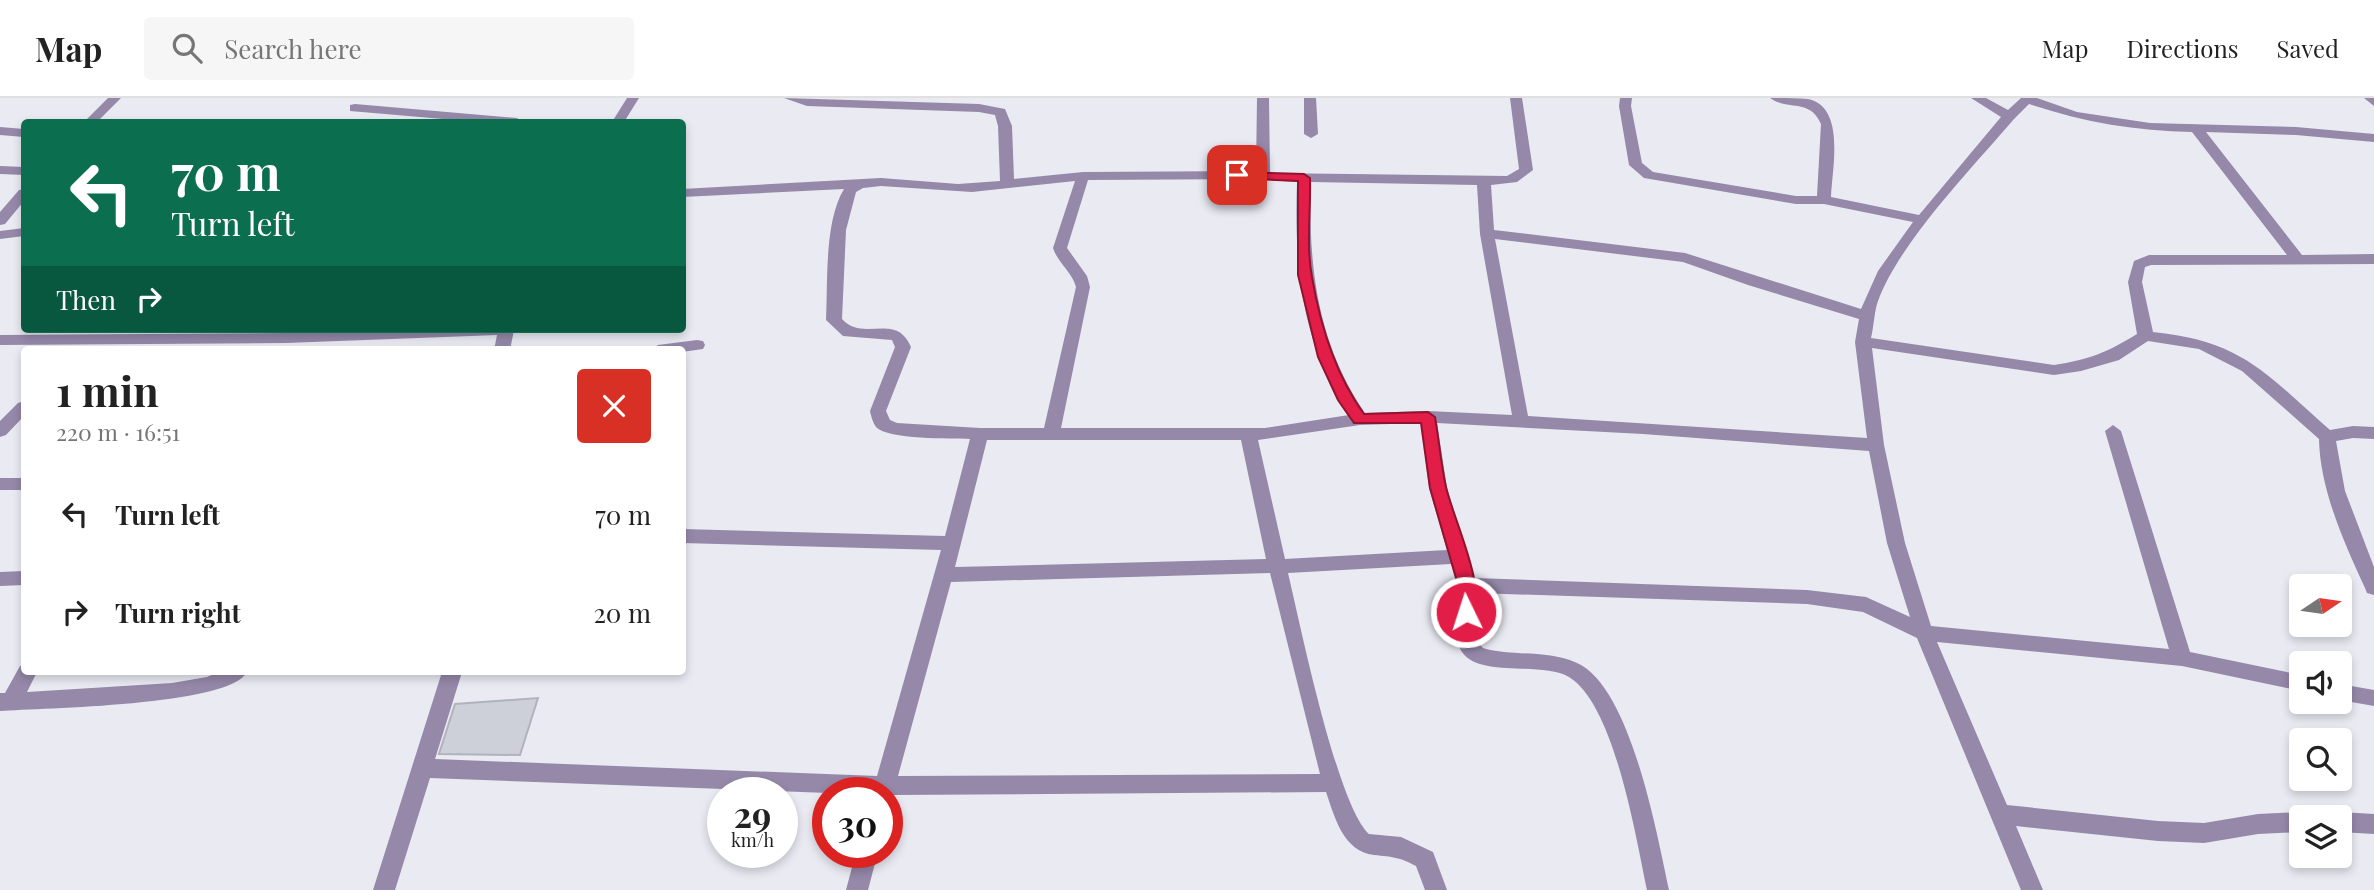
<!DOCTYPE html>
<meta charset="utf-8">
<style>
body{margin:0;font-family:"Playfair Display",serif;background:#f6f6f6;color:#222;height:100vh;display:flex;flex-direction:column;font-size:26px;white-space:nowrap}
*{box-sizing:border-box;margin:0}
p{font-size:23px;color:#767676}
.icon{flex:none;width:38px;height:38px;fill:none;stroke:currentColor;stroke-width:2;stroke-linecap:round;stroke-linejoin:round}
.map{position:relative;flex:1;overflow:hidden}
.drawer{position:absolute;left:21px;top:248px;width:665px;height:329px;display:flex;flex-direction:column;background:#fff;border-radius:7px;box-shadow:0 4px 10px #0003}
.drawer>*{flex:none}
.top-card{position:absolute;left:21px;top:21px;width:665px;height:214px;border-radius:7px;box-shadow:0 4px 10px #0003;background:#0b6e4f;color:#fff;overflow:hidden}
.needle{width:46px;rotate:77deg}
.buttons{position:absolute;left:2289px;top:476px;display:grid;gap:14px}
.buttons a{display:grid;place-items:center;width:63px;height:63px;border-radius:7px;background:#fff;box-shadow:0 4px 10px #0003;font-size:35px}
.speed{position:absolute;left:707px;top:679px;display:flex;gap:14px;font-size:35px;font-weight:700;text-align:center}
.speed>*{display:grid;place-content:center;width:91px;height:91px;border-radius:50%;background:#fff;box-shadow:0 4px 10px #0003;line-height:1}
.speed small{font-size:18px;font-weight:400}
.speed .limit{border:10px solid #d22;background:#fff;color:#111}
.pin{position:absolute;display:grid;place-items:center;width:60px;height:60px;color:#fff;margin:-30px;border-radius:14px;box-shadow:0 4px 10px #0006}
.me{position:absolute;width:77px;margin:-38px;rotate:356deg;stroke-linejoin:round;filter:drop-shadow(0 0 5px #0008)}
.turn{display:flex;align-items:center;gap:24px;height:147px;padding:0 35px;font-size:32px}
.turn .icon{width:91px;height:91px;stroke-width:2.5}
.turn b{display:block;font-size:49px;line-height:60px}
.then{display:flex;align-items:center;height:66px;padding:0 35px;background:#0003;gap:14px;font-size:26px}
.round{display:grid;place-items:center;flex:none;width:74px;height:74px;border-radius:7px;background:#f6f6f6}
.overview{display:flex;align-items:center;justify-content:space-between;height:119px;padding:0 35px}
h1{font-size:42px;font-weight:700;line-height:52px}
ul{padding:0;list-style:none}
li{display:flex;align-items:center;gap:21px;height:98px;padding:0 35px}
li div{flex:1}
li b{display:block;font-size:26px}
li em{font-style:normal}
header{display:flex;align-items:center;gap:42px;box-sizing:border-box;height:98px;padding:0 35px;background:#fff;border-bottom:2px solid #e0e0e0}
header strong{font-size:33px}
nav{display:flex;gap:38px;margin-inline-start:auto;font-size:24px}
.search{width:490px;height:63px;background:#f6f6f6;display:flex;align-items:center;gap:18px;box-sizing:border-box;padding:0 24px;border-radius:7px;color:#767676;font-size:26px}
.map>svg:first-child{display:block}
.building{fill:#cdd0d8;stroke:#b0b3bb;stroke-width:2}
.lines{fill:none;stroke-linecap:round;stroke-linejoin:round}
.minor{fill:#9588a9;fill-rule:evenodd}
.route{fill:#e11d48;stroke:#92132f;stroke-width:2}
</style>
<header>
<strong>Map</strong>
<div class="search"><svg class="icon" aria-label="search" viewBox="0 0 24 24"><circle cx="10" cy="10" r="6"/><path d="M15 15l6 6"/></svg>Search here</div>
<nav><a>Map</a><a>Directions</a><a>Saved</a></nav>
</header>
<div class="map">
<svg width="2374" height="792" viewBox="0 0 2374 792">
<rect width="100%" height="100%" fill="#eaeaf3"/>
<path class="building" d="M 538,600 L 520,657 L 439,656 L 455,606 Z"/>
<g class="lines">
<path class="minor" d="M 108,0 L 121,0 L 97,24 L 84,24 Z
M 627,0 L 639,0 L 624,24 L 612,24 Z
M 784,0 L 979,6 L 1005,11 L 1012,28 L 1014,81 L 1083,74 L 1256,73 L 1257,0 L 1269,0 L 1270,75 L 1507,78 L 1519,71 L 1510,0 L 1522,0 L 1533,72 L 1517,84 L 1491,87 L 1494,132 L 1685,155 L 1861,211 L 1878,173 L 1913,124 L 1824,106 L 1796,106 L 1644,80 L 1629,67 L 1619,8 L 1620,0 L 1632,0 L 1631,8 L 1642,65 L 1653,74 L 1796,98 L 1817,98 L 1821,26 C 1810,0 1788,13 1770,0 C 1782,0 1796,0 1808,1 C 1846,9 1832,71 1831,99 L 1919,117 L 2001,19 L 1971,0 L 1986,0 L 2008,12 L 2021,0 L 2037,0 L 2077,14 L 2150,25 L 2296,29 L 2374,36 L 2374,44 L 2296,37 L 2206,34 L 2302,157 L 2374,156 L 2374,166 L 2151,167 L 2145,169 L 2142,184 L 2153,234 C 2243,243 2266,276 2330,332 L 2353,328 L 2374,329 L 2374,341 L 2353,340 L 2336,343 L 2345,393 L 2374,469 L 2374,497 L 2367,495 L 2365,490 C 2344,444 2320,392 2319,341 L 2242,273 L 2199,251 L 2148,243 L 2119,262 L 2081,273 L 2054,277 L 1872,250 L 1884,347 L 1905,445 L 1931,528 L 2169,551 L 2105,333 L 2113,327 L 2121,333 L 2190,554 L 2301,577 L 2301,593 L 2182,568 L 1937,544 L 2007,707 L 2158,723 L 2204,725 L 2258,716 L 2301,714 L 2310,719 L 2301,719 L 2301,734 L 2258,736 L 2204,745 L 2158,743 L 2016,728 L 2043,792 L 2021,792 L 1917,540 L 1863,514 L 1807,506 L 1476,495 C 1475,512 1469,537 1483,550 C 1513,559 1546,551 1577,565 C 1631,589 1657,737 1669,792 L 1647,792 C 1636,741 1615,607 1569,579 C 1542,563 1479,580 1462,554 C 1448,533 1461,509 1457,486 C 1456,479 1453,472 1451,466 L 1288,475 C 1300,525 1337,707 1369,736 L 1401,739 L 1433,754 L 1447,792 L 1425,792 L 1416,768 C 1399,759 1393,759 1374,757 C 1343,753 1335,720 1326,694 L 892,697 L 887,703 L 887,695 L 828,695 L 430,680 L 395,792 L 373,792 L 442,574 L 462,574 L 435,661 L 877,678 L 941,452 L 682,445 L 682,431 L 945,438 L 970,341 C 951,340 888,342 876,329 C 873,325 871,318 870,313 L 895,249 L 892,242 L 843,238 L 826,222 C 828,184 824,124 844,91 L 682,99 L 682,91 L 881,80 L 958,86 L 1000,83 L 998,28 L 995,17 L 979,14 L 807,8 ZM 2029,6 C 2083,24 2135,33 2192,34 L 2287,157 L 2149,157 L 2134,163 L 2128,184 L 2137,236 C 2108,254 2088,262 2054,267 L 1871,240 C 1874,228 1874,214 1878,203 C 1899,145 1973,69 2014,21 ZM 1258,81 L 1297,84 C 1294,167 1301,245 1349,317 L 1265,330 L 1061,330 L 1090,189 L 1087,178 L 1067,150 L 1088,82 ZM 1075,83 L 1053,150 C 1058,165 1072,174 1076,189 L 1044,330 L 980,330 L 897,325 L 890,322 L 886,313 L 911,249 C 896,213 863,245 842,221 L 846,132 L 856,94 L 863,90 L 881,88 L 972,94 ZM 1311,84 L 1477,87 L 1480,136 L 1512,317 L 1428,313 L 1365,315 C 1317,245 1308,167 1311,84 ZM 1495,141 L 1683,164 L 1748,187 L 1859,221 L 1855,244 L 1867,340 L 1528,318 ZM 1421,325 L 1429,390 L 1447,452 L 1285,461 L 1258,342 L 1360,327 ZM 1437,325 L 1643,336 L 1869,353 L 1887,445 L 1910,519 L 1866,499 L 1807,492 L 1474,480 L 1447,390 ZM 987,342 L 1241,342 L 1266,461 L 955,469 ZM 1270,475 L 1320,676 L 898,678 L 951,484 Z
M 1304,0 L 1316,0 L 1318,36 L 1311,40 L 1304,36 Z
M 2364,0 L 2374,0 L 2374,8 Z
M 355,6 L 517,20 L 523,24 L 478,24 L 350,13 L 350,7 Z
M 0,29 L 24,31 L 24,39 L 0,37 Z
M 0,68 L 24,69 L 24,77 L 0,76 Z
M 24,91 L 24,103 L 5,126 L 0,127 L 0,114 L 19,92 Z
M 24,130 L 24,138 L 0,141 L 0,133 Z
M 392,231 L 514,232 L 510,252 L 494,252 L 497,237 L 286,245 L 0,247 L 0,237 L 286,235 Z
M 697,242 L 703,243 L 705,247 L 703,251 L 682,254 L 650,252 L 658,247 Z
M 24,303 L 24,318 L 6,337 L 0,339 L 0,323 L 18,305 Z
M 0,380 L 24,380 L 24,392 L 0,392 Z
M 24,473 L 24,487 L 0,488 L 0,474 Z
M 24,567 L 24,574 L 37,574 L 27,594 L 172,585 L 207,579 L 218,574 L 247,574 C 230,608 41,610 0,613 L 0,595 L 5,595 L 20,568 Z
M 2340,586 L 2374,592 L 2374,608 L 2340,602 Z
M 2340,714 L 2374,716 L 2374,736 L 2340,734 L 2340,719 L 2331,719 Z
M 856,754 L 878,754 L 868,792 L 846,792 Z"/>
</g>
<path class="route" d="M 1237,74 L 1304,76 L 1310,80 C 1311,112 1306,147 1312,179 C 1320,226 1335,276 1364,316 L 1428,314 L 1435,319 C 1439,342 1441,366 1446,389 C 1453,420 1487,490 1473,519 L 1460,519 L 1458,514 L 1458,487 L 1430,390 L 1421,325 L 1354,325 L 1338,302 L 1318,259 L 1298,177 L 1298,83 L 1233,80 L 1233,75 Z"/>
</svg>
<div class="buttons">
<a><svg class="needle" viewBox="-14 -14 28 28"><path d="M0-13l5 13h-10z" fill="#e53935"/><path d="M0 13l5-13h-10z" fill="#767676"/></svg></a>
<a><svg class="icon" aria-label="sound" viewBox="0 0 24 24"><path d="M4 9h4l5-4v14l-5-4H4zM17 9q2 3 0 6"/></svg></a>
<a><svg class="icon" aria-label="search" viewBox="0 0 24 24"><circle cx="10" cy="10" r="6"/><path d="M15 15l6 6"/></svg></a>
<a><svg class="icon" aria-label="layers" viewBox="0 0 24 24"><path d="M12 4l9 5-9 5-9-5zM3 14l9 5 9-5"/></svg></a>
</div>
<div class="speed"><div>29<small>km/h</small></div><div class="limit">30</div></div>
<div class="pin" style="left:1237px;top:77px;background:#d93025"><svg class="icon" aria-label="arrive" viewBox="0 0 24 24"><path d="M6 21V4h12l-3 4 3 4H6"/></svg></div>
<svg class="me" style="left:1466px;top:514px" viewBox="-20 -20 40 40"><circle r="17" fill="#e11d48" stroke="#fff" stroke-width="3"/><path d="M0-11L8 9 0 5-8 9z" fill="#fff"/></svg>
<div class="top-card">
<div class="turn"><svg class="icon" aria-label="left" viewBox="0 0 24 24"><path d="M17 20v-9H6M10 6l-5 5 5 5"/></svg><div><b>70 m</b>Turn left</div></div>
<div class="then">Then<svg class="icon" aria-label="right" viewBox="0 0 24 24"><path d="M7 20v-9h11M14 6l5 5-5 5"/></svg></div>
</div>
<section class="drawer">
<div class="overview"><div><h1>1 min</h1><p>220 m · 16:51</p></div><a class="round" style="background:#d93025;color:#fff"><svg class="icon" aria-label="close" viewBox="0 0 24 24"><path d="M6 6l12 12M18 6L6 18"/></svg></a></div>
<ul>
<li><svg class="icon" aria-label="left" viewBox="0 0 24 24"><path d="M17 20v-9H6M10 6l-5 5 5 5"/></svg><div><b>Turn left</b></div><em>70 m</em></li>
<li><svg class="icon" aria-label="right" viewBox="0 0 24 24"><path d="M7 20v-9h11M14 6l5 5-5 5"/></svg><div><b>Turn right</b></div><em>20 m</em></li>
</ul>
</section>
</div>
